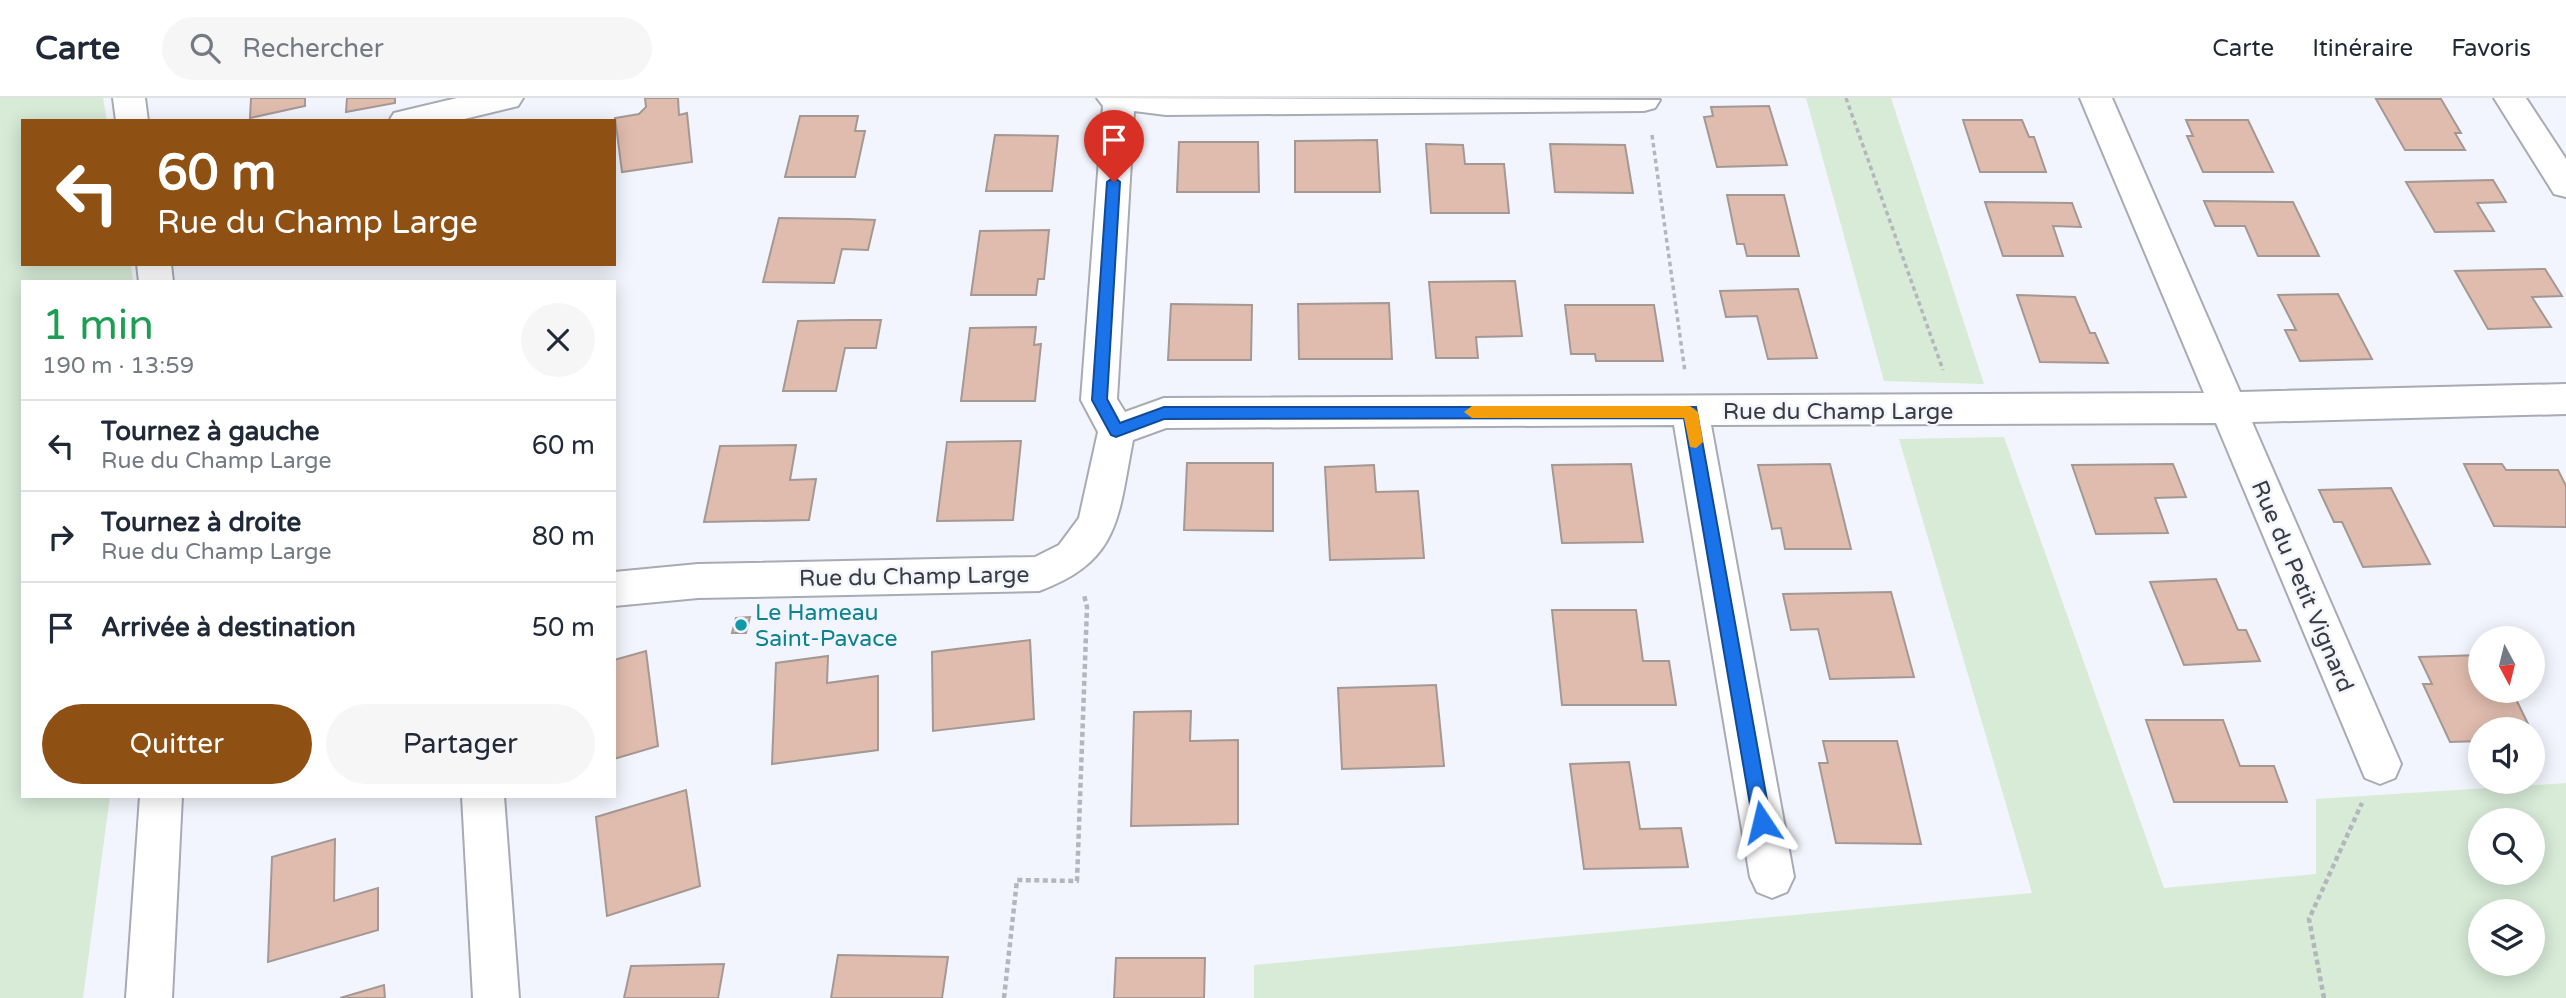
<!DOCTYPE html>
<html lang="fr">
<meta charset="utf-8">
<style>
body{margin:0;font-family:"Varela Round",sans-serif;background:#f6f6f7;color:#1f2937;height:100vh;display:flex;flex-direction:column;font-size:26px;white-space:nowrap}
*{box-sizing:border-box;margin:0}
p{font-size:23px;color:#747a83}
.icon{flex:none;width:38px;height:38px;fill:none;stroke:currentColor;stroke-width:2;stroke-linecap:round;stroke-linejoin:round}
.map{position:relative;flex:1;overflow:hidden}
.details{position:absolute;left:21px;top:182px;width:595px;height:518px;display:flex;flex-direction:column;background:#fff;border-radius:0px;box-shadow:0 4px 18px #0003}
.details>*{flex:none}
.top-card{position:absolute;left:21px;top:21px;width:595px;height:147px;border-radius:0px;box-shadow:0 4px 18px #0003;background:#8e5013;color:#fff;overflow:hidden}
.needle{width:46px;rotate:173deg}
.tools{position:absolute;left:2468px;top:528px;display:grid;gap:14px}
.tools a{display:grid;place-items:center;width:77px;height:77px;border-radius:50%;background:#fff;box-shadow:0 4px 18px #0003;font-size:35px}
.pin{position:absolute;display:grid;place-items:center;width:60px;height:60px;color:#fff;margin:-72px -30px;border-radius:50% 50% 50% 0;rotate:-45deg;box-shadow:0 0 7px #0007}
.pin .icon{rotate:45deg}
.me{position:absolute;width:77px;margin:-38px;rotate:350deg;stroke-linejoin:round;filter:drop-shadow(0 0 5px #0008)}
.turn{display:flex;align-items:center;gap:24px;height:147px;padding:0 21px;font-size:32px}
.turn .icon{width:91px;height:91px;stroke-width:2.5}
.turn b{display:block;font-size:49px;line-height:60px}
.round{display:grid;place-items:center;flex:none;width:74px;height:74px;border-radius:37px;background:#f6f6f7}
.head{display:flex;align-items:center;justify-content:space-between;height:119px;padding:0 21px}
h1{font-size:42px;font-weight:600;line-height:52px;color:#1e9e55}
.cta{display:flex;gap:14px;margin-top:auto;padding:14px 21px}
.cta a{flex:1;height:80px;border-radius:42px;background:#8e5013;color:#fff;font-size:28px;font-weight:600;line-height:80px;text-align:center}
.cta a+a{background:#f6f6f7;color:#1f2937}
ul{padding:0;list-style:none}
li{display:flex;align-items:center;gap:21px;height:91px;padding:0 21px;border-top:2px solid #e0e1e3}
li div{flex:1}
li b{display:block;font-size:26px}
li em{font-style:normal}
header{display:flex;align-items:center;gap:42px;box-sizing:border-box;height:98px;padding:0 35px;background:#fff;border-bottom:2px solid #e0e1e3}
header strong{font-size:33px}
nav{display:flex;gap:38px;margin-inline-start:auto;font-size:24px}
.search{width:490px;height:63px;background:#f6f6f7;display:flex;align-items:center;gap:18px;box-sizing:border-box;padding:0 24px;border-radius:38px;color:#747a83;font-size:26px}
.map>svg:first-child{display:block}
.green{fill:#d7ebd7;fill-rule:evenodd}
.building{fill:#e0bcae;stroke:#a39894;stroke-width:2}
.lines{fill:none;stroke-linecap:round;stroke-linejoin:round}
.street-casing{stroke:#a8aab4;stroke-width:4}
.path-far1{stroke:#b4b6bd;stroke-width:3.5;stroke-dasharray:4.5 3.5;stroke-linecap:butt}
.path{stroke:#b4b6bd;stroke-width:4.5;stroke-dasharray:5 3.5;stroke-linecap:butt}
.street{fill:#fff;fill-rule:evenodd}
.route{fill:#1a73e8;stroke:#114b97;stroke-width:2}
.slow{fill:#f59e0b}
.culture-dot{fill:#0f9aa8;stroke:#f2f5fd;stroke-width:2.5}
.labels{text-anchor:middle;stroke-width:5;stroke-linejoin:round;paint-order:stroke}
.street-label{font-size:23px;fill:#3a3b3f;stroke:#f2f5fd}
.culture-label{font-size:23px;fill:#0d838f;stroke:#f2f5fd;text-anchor:start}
</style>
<header>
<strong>Carte</strong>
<div class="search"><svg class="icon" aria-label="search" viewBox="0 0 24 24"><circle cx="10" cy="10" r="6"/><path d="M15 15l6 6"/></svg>Rechercher</div>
<nav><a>Carte</a><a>Itinéraire</a><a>Favoris</a></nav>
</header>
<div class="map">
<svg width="2566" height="900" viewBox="0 0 2566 900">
<rect width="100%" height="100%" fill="#f2f5fd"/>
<path class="green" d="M 0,0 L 103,0 L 107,23 L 23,23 L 23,166 L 131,166 L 133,184 L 23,184 L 23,698 L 110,698 L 83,900 L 0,900 Z
M 1806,0 L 1891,0 L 1984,286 L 1884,283 Z
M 2004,339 L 2164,790 L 2316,776 L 2316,701 L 2566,685 L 2566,900 L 1254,900 L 1254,867 L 2032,795 L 1899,341 ZM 2480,723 L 2532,723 L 2532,775 L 2480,775 ZM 2480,814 L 2532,814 L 2532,866 L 2480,866 Z"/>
<path class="building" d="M 251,0 L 305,0 L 305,8 L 250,20 Z
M 347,0 L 395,0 L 395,5 L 346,14 Z
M 645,0 L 678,0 L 679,17 L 687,15 L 692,64 L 622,74 L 615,20 L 639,16 L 646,9 Z
M 2376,1 L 2441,1 L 2461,35 L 2455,35 L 2465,52 L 2405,52 Z
M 1769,8 L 1787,67 L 1717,69 L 1704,19 L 1713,18 L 1711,9 Z
M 800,18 L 858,18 L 855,33 L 865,33 L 855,79 L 785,79 Z
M 1963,22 L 2022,22 L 2029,39 L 2034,39 L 2046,74 L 1980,74 Z
M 2186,22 L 2248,22 L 2273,74 L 2203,74 L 2187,38 L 2193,38 Z
M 995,37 L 1058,38 L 1052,93 L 986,93 Z
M 1377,42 L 1380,94 L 1295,94 L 1295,43 Z
M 1179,44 L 1258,44 L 1259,94 L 1177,94 Z
M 1426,46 L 1463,47 L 1465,66 L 1504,66 L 1509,115 L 1431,115 Z
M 1550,46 L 1625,47 L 1633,95 L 1555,94 Z
M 2493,82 L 2506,104 L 2477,105 L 2494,133 L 2435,134 L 2406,84 Z
M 1727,97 L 1784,97 L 1799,158 L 1747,158 L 1744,146 L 1737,146 Z
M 2204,103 L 2293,104 L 2319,158 L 2258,158 L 2245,128 L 2215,128 Z
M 1985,104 L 2072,105 L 2081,129 L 2053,128 L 2063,158 L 2003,158 Z
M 779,120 L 849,121 L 875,122 L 868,152 L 842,151 L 834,185 L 763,184 Z
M 1049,132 L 1044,181 L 1038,181 L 1036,197 L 971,197 L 980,133 Z
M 2545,171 L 2562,198 L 2532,199 L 2551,229 L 2488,231 L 2455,173 Z
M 1515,183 L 1522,238 L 1476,239 L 1478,260 L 1436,260 L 1429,184 Z
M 1798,191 L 1817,260 L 1768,261 L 1757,218 L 1726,219 L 1720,193 Z
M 2338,196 L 2372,261 L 2300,263 L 2285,232 L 2296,232 L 2278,197 Z
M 2017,197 L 2075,199 L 2090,235 L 2095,235 L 2108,265 L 2040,264 Z
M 1389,205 L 1392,261 L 1299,261 L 1298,206 Z
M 1171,206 L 1252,207 L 1251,262 L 1168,262 Z
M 1565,207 L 1654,207 L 1663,263 L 1596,263 L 1595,256 L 1571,256 Z
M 850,222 L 881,222 L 876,250 L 845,250 L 836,293 L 783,293 L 798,223 Z
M 1036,229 L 1034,247 L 1041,246 L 1035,303 L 961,303 L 970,230 Z
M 1021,343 L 1013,422 L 937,423 L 947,344 Z
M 796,347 L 790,382 L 816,381 L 809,422 L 704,424 L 720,348 Z
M 1187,365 L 1273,365 L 1273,433 L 1184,432 Z
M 1631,366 L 1643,444 L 1562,445 L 1552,367 Z
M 1830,366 L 1851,451 L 1785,451 L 1781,430 L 1772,431 L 1758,367 Z
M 2173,366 L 2186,399 L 2155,400 L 2168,435 L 2096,436 L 2072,367 Z
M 2464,366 L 2502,366 L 2506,372 L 2558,372 L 2566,388 L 2566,429 L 2494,428 Z
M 1374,367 L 1376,394 L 1418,393 L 1424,460 L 1330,462 L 1325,369 Z
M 2391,390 L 2430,466 L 2363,469 L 2342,424 L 2334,424 L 2319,392 Z
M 2216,481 L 2238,532 L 2246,532 L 2260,563 L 2184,567 L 2150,484 Z
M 1891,494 L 1914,579 L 1830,581 L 1818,531 L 1791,532 L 1783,496 Z
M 1552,512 L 1636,512 L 1643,563 L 1669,563 L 1676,607 L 1562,607 Z
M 750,519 L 746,535 L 732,535 L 736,520 Z
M 1030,542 L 1034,621 L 933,633 L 932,554 Z
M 646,553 L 658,648 L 614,661 L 614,562 Z
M 2480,557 L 2480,593 L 2512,593 L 2531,632 L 2480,632 L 2480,643 L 2450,644 L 2423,586 L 2432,586 L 2419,559 Z
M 828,558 L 827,585 L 878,578 L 878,652 L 772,666 L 776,565 Z
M 1436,587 L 1444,668 L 1342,671 L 1338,590 Z
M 1191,613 L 1190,643 L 1238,642 L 1238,726 L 1131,728 L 1134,614 Z
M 2146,622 L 2223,622 L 2240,668 L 2274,668 L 2287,704 L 2174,704 Z
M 1823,643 L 1897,643 L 1921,746 L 1836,745 L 1819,665 L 1828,665 Z
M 1629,664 L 1640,731 L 1681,730 L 1688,769 L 1584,771 L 1570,666 Z
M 686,692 L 700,788 L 607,818 L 596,719 Z
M 335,741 L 334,803 L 378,790 L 378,832 L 268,864 L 272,759 Z
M 838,857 L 948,859 L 942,900 L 831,900 Z
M 1116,860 L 1205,860 L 1204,900 L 1114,900 Z
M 724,866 L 718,900 L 624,900 L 631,868 Z
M 384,887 L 385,900 L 340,900 Z"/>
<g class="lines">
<g class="street-casing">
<path id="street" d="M 113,0 L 145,0 L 148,23 L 116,23 Z
M 457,0 L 523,0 L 518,8 L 456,23 L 389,23 L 394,15 Z
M 1097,0 L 1660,2 L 1655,10 L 1644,13 L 1166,17 L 1134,13 L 1117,301 L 1125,314 L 1164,300 L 2204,295 L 2080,0 L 2112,0 L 2240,294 L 2566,286 L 2566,316 L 2252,324 L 2401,666 L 2395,680 L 2380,686 L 2365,680 L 2216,325 L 1711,327 L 1794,779 L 1787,794 L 1772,800 L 1757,794 L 1750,779 L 1674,327 L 1166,330 L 1133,342 C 1118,418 1121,463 1039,493 L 698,500 L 614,508 L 614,474 L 698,466 L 1035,459 L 1059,447 L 1079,420 L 1098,334 L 1081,302 L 1103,8 Z
M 2494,0 L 2526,0 L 2566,61 L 2566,99 L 2554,96 Z
M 137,166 L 171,166 L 173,184 L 139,184 Z
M 140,698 L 182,698 L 172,900 L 126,900 Z
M 462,698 L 504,698 L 519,900 L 473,900 Z"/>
</g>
<path class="path-far1" d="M 1846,0 L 1943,272
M 1652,37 L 1685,274"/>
<path class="path" d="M 1004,900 L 1017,782 L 1077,783 L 1087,509 L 1084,497
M 2324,900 L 2309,821 L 2362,705"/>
<use href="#street" class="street"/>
</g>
<path class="route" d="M 1114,79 L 1120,84 L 1107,301 L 1120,325 L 1164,309 L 1696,309 L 1771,724 L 1769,730 L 1762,733 L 1756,730 L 1753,724 L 1684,320 L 1164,321 L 1116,339 L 1111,337 L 1092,302 L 1107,84 Z"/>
<path class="slow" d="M 1472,308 L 1690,308 L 1698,314 L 1703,344 L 1696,350 L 1690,349 L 1684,320 L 1472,320 L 1464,314 Z"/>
<circle class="culture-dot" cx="741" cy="527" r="7"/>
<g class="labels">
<g class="street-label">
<text x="1838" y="321">Rue du Champ Large</text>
<text transform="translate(914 478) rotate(-1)" y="8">Rue du Champ Large</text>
<text transform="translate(2303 488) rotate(67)" y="8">Rue du Petit Vignard</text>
</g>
<g class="culture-label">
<text x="755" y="522">Le Hameau<tspan x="755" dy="26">Saint-Pavace</tspan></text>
</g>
</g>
</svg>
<div class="tools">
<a><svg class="needle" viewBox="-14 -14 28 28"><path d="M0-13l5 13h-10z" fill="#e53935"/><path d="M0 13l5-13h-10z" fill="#747a83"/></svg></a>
<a><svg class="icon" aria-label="sound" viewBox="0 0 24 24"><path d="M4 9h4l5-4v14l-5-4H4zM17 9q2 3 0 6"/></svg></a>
<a><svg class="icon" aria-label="search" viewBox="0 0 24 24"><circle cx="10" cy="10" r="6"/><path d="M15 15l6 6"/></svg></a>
<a><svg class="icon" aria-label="layers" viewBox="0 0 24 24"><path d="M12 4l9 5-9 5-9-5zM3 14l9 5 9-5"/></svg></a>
</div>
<div class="pin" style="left:1114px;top:84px;background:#d93025"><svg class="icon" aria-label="arrive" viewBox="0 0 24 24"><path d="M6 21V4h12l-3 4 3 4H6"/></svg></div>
<svg class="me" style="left:1762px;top:724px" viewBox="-20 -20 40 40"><path d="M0-17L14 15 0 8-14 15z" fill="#1a73e8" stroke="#fff" stroke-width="4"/></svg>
<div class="top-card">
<div class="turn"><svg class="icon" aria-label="left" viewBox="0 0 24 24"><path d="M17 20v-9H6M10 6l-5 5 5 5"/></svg><div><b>60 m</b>Rue du Champ Large</div></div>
</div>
<section class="details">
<div class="head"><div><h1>1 min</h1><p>190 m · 13:59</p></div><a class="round"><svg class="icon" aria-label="close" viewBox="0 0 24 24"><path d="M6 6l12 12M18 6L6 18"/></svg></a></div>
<ul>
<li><svg class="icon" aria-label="left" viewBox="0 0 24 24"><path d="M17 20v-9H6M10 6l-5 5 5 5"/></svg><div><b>Tournez à gauche</b><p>Rue du Champ Large</p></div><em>60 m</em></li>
<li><svg class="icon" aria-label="right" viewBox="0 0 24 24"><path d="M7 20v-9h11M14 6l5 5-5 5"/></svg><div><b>Tournez à droite</b><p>Rue du Champ Large</p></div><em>80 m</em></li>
<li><svg class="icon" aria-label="arrive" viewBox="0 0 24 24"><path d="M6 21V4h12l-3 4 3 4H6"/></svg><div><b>Arrivée à destination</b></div><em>50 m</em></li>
</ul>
<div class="cta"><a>Quitter</a><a>Partager</a></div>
</section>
</div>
